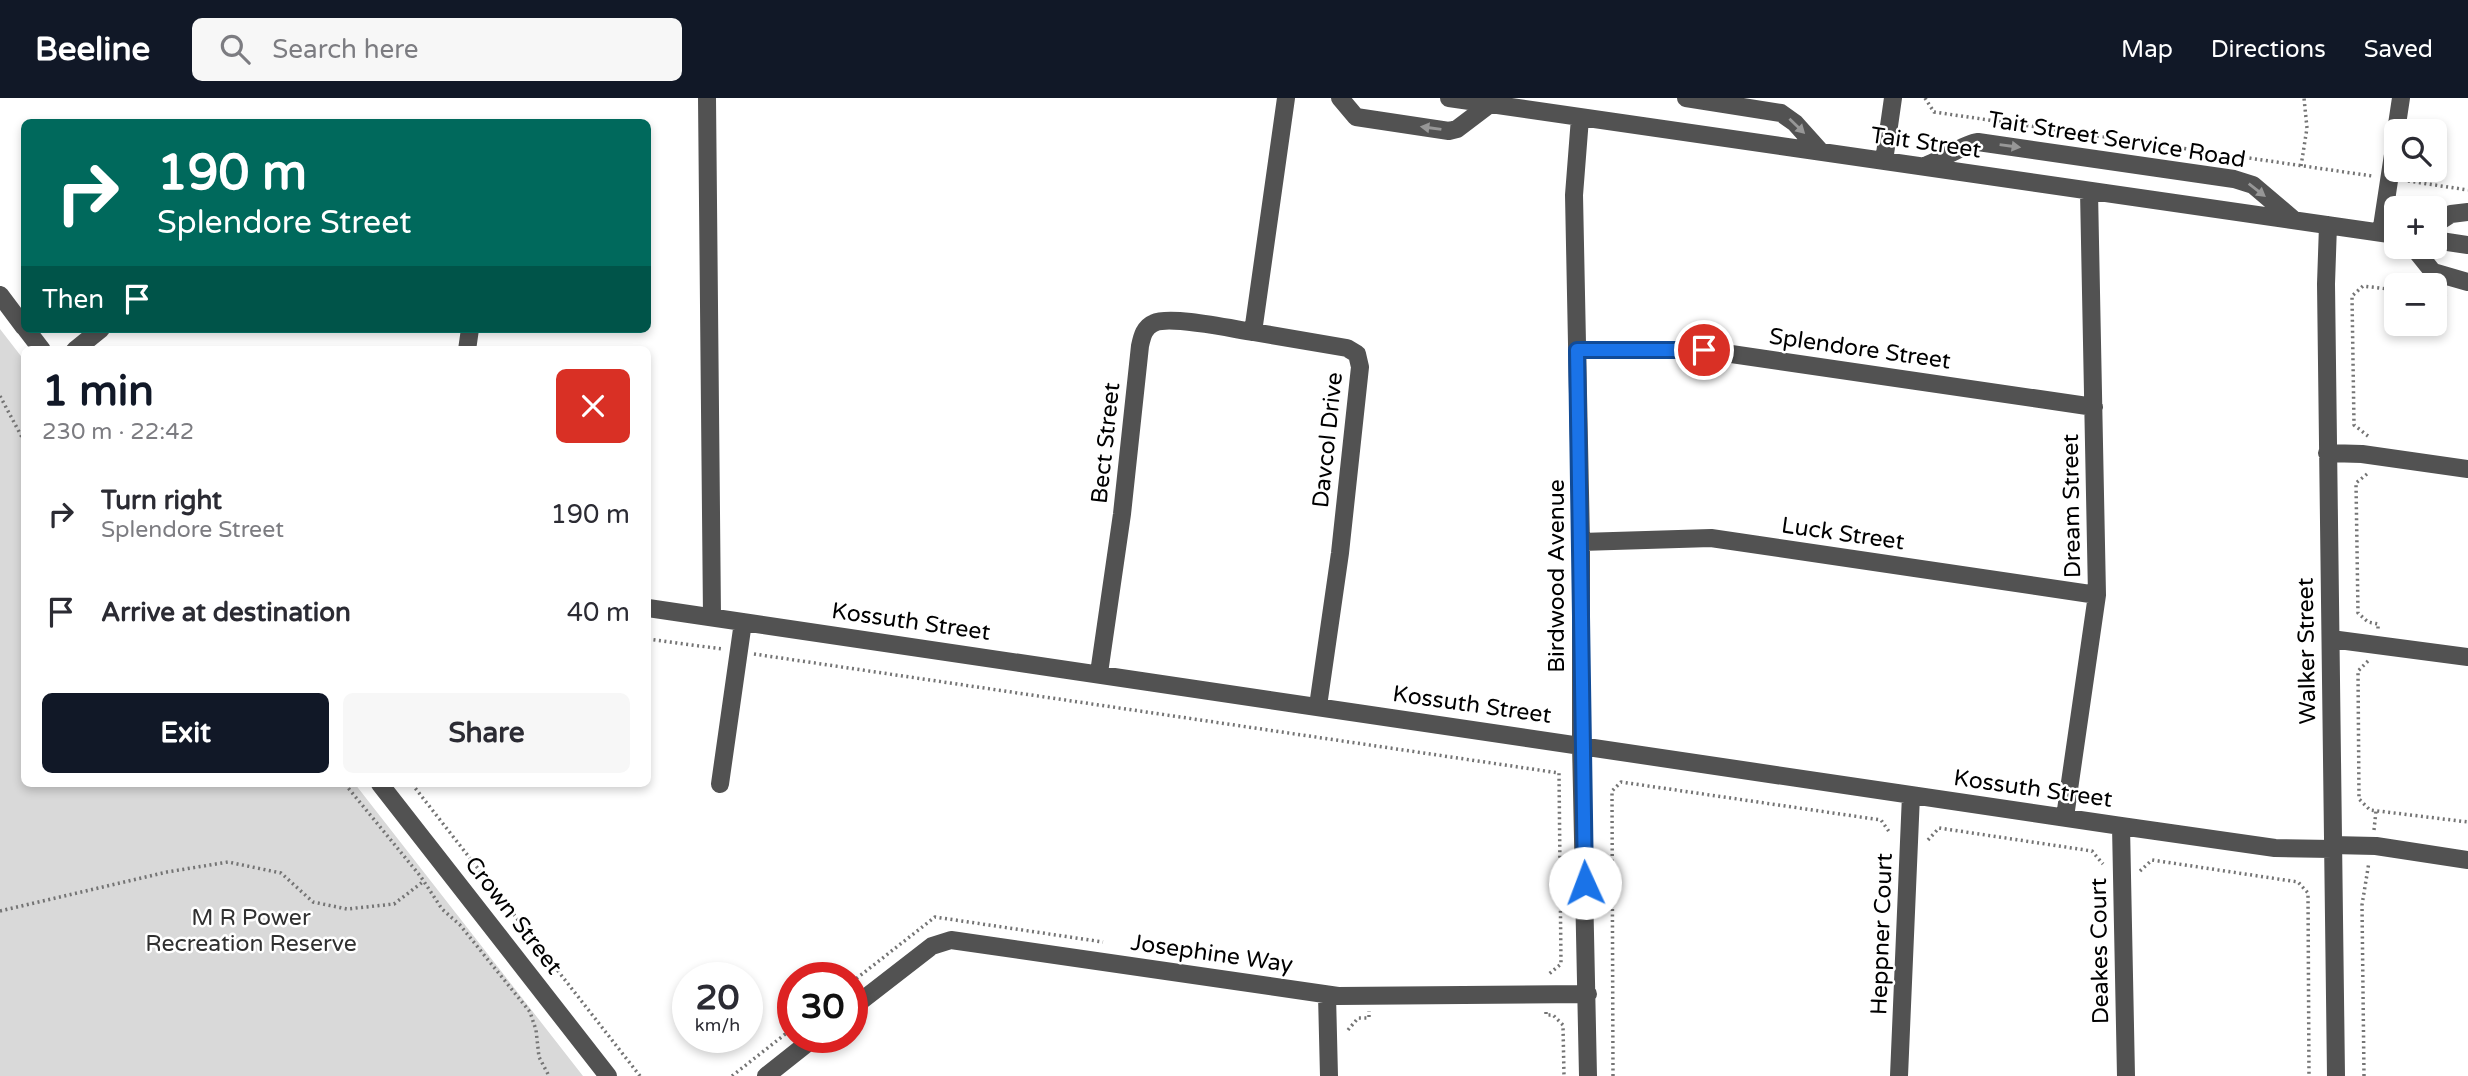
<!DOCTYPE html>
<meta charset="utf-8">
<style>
body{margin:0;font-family:"Varela Round",sans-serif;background:#f7f7f7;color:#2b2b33;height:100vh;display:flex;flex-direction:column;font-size:26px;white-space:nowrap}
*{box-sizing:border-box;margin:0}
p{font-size:23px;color:#7c7c81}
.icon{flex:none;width:38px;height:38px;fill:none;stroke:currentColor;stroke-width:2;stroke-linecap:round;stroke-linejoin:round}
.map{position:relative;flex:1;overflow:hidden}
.side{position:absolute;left:21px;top:248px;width:630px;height:441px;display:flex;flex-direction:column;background:#fff;border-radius:10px;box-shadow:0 4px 10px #0003}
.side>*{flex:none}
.hud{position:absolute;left:21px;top:21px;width:630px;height:214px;border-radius:10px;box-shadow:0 4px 10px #0003;background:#00695c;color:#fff;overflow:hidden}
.controls{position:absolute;left:2384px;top:21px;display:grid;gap:14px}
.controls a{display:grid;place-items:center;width:63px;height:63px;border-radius:10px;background:#fff;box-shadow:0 4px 10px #0003;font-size:35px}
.speed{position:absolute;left:672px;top:864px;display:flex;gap:14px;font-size:35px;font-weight:700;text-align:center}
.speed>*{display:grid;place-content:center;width:91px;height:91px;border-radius:50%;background:#fff;box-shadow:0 4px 10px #0003;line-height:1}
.speed small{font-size:18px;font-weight:400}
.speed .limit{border:10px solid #d22;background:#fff;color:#111}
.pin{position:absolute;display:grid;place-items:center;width:60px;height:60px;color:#fff;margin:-30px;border:4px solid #fff;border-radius:50%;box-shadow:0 2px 7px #0007}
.me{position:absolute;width:77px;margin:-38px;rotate:358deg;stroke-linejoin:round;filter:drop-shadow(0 0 5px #0008)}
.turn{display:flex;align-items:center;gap:24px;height:147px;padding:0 21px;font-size:32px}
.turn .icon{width:91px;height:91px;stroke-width:2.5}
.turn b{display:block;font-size:49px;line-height:60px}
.then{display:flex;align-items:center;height:66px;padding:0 21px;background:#0003;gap:14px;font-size:26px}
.round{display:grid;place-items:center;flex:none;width:74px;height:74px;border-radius:10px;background:#f7f7f7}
.head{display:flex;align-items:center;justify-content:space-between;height:119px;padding:0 21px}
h1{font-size:42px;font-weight:700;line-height:52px;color:#111827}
.cta{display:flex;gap:14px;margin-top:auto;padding:14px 21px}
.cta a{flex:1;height:80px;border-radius:10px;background:#111827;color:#fff;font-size:28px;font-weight:700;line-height:80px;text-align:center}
.cta a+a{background:#f7f7f7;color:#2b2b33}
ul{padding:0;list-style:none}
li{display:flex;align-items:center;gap:21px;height:98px;padding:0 21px}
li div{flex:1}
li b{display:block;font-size:26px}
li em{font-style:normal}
header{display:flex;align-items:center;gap:42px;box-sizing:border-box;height:98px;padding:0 35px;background:#111827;color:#fff}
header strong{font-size:33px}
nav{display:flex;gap:38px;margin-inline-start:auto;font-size:24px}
.search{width:490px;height:63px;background:#f7f7f7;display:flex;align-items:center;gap:18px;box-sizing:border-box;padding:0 24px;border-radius:10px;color:#7c7c81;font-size:26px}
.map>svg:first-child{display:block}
.green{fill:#d9d9d9}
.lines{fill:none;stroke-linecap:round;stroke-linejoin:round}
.path{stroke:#747474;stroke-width:3.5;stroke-dasharray:2 3.5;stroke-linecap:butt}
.minor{stroke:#525252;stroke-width:18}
.oneway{fill:#979797}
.route-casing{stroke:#114b97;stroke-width:18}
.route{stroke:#1a73e8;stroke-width:12}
.labels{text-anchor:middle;stroke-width:5;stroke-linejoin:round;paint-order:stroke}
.street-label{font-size:23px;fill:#000;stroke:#fff}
.park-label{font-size:23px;fill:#303030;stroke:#fff}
</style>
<header>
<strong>Beeline</strong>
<div class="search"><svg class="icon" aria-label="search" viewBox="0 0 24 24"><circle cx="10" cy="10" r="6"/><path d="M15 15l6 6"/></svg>Search here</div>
<nav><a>Map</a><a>Directions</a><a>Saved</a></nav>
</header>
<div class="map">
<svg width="2468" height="978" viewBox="0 0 2468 978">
<rect width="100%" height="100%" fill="#fff"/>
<path class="green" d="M 0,231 L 24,262 L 24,686 L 355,686 L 583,978 L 0,978 Z"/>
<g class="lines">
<path class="path" d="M 1925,0 L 1934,14 L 2372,78
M 2301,68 L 2307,30 L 2304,0
M 2408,83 L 2468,92
M 2434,197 L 2449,199
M 0,298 L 24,343
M 2368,338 L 2354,327 L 2352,198 L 2363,188 L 2396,192
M 2367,376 L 2356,385 L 2358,515 L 2368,524 L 2378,526 L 2378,531
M 648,541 L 722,551
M 754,556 L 1559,675 L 1561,866 L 1549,876
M 2368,563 L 2358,573 L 2359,701 L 2370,712 L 2468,724
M 345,686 L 421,779 L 442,811 L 460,827 L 530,914 L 536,932 L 539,959 L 549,978
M 412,686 L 640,978
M 2374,732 L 2376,713
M 1928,742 L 1939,730 L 2092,753 L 2103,766
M 2140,773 L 2152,762 L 2298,784 L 2308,795 L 2309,978
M 0,813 L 167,774 L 228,764 L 281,775 L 313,804 L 347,811 L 394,806 L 424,783
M 852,884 L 935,819 L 1103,844
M 1546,914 L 1546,917 L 1553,917 L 1563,927 L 1564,978
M 1348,932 L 1358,920 L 1369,920 L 1369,913
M 732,978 L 793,930
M 1613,978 L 1612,693 L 1621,684 L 1881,722 L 1890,735
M 2364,978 L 2362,807 L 2369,764"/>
<path class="minor" d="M 707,0 L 712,519
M 1286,0 L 1253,234 L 1347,250 L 1357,256 L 1360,269 L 1340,455 L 1318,608
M 1340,0 L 1356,19 L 1449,33 L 1457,31 L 1490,6
M 1449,0 L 2396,137
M 1686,0 L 1781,15 L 1795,25 L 1821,54
M 1580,20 L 1574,97 L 1581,444 L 1581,646 L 1588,978
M 2396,33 L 2401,0
M 1884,63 L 1893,0
M 1927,67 C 1944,61 1963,46 1978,44 L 2234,81 L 2253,87 L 2293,121
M 2328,127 L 2326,186 L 2336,978
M 2434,127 L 2451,116 L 2468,114
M 2381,135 L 2396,37
M 2434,142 L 2468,147
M 2413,149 L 2433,174 L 2468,184
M 0,197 L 24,229
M 26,231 L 42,252
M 75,252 L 101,231
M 467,252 L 470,231
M 1577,252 L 1704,252 L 2094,309
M 2327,355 L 2362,356 L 2468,371
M 1581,444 L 1711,440 L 2097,497
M 648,510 L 2121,728 L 2275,750 L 2332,751
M 2331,541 L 2468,559
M 1099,575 L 1122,416 L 1140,248 C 1142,239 1144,229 1154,225 C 1170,217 1233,231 1253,234
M 380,686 L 608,978
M 720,686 L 743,524
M 2065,719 L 2097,497 L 2089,93
M 2121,728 L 2126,978
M 2332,747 L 2376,748 L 2468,762
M 1327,897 L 1329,978
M 852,910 L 932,848 L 951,842 L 1338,898 L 1588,896
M 766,978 L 814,940
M 1899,978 L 1911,697"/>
</g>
<defs><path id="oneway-solid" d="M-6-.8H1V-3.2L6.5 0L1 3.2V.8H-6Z" transform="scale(1.75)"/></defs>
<g class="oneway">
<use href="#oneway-solid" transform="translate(1797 28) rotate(44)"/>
<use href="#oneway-solid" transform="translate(1431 30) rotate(-172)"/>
<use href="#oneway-solid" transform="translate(2010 48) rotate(8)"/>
<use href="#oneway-solid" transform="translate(2257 92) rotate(38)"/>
</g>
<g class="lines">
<g class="route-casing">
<path id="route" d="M 1585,785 L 1577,252 L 1704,252"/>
</g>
<use href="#route" class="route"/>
</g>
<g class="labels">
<g class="street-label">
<text transform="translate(2117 41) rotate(9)" y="8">Tait Street Service Road</text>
<text transform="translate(1926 44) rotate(8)" y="8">Tait Street</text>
<text transform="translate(1860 250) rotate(8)" y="8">Splendore Street</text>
<text transform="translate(1327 342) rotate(-84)" y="8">Davcol Drive</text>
<text transform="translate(1105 345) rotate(-84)" y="8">Bect Street</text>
<text transform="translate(2071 408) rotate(-91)" y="8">Dream Street</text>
<text transform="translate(1843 435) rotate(8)" y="8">Luck Street</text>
<text transform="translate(1556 478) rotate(-90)" y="8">Birdwood Avenue</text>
<text transform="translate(911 523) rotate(8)" y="8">Kossuth Street</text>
<text transform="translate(2306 553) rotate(-91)" y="8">Walker Street</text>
<text transform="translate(1472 606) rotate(8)" y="8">Kossuth Street</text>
<text transform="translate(2033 690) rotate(8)" y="8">Kossuth Street</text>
<text transform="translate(514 817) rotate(52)" y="8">Crown Street</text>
<text transform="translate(1881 836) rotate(-88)" y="8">Heppner Court</text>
<text transform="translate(2099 853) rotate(-91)" y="8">Deakes Court</text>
<text transform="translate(1212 855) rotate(8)" y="8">Josephine Way</text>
</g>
<g class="park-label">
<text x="251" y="827">M R Power<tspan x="251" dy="26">Recreation Reserve</tspan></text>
</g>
</g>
</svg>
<div class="controls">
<a><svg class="icon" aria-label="search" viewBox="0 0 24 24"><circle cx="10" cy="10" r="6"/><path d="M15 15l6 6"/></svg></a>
<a>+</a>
<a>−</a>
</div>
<div class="speed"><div>20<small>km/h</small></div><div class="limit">30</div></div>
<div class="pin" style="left:1704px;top:252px;background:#d93025"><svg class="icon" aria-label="arrive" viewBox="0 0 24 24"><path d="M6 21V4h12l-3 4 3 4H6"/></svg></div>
<svg class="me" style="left:1585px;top:785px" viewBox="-20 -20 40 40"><circle r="19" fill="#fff"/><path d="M0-13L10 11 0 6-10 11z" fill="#1a73e8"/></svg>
<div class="hud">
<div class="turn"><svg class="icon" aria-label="right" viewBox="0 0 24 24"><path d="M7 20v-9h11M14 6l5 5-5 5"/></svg><div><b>190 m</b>Splendore Street</div></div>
<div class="then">Then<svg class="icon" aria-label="arrive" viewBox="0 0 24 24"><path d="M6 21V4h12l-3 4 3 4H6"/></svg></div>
</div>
<section class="side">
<div class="head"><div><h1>1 min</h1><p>230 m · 22:42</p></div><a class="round" style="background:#d93025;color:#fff"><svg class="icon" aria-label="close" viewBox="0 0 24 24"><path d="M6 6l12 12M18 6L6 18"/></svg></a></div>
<ul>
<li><svg class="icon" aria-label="right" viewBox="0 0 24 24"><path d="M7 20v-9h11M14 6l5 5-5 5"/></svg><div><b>Turn right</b><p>Splendore Street</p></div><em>190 m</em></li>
<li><svg class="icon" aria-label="arrive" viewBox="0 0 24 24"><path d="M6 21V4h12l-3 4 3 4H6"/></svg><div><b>Arrive at destination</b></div><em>40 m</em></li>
</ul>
<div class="cta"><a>Exit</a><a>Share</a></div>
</section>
</div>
